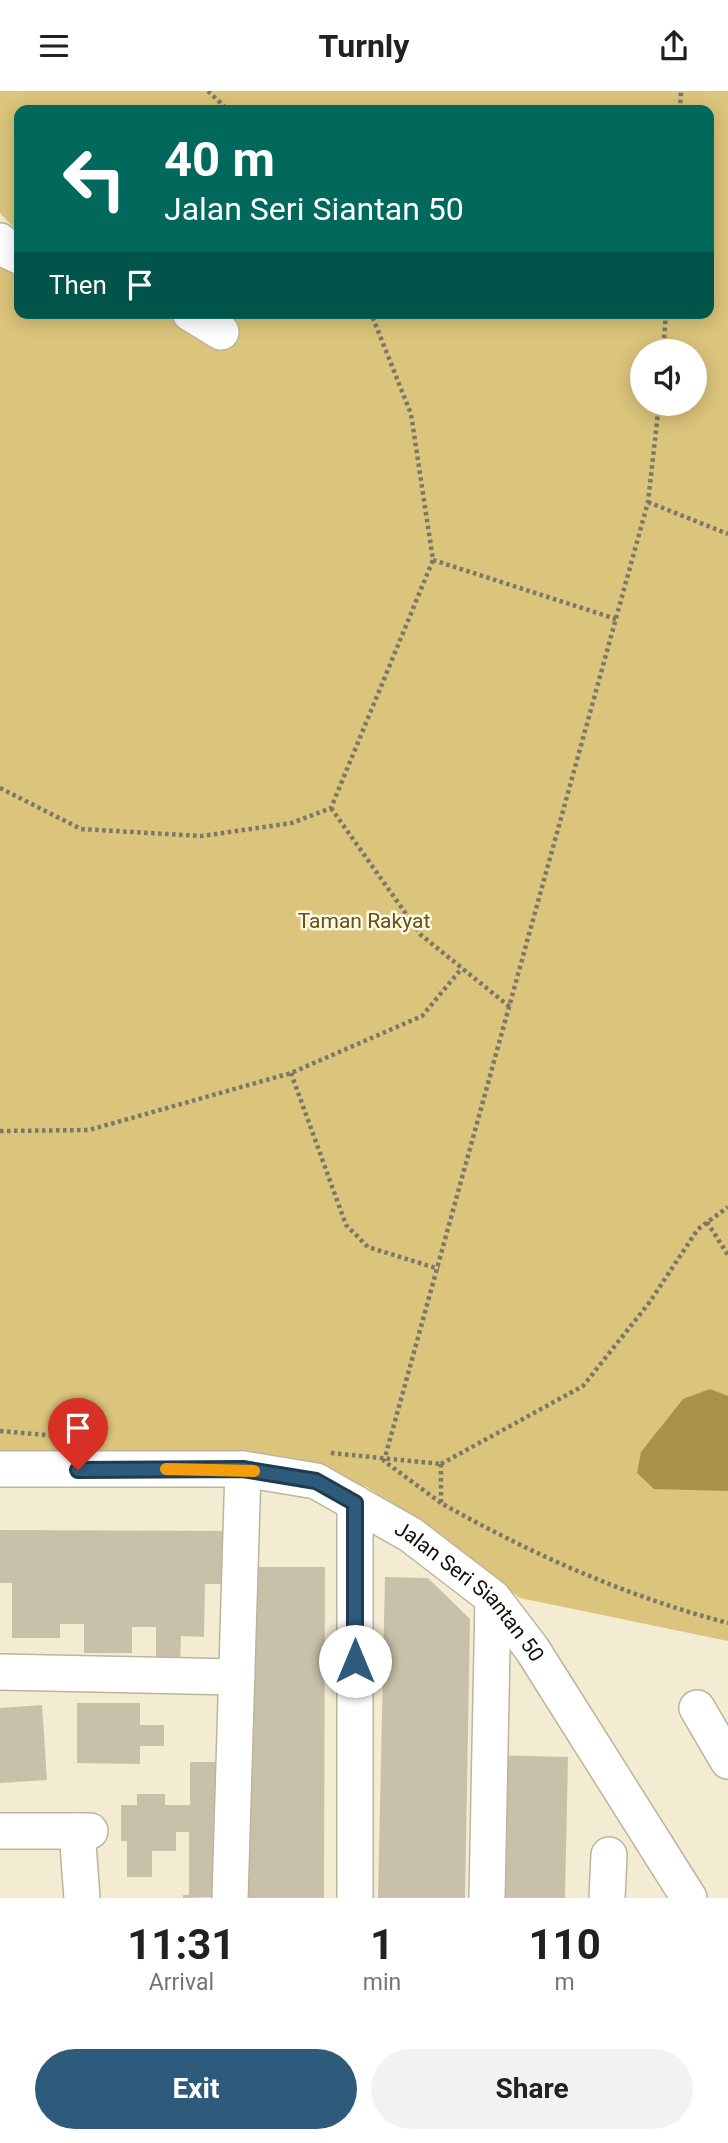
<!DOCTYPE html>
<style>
body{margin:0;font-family:Roboto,sans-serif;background:#f2f2f2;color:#202124;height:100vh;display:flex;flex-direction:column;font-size:26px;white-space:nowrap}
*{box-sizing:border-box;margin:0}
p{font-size:23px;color:#757577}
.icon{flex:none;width:38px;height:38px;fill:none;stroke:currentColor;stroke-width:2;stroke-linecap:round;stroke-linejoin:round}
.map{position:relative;height:1807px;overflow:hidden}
.side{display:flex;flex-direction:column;background:#fff;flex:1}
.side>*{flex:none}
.hud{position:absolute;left:14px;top:14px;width:700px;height:214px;border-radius:14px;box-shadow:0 4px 18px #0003;background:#00695c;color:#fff;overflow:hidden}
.fabs{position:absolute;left:630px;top:248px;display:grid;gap:14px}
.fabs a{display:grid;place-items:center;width:77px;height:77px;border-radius:50%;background:#fff;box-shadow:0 4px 18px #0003;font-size:35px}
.pin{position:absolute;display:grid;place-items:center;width:60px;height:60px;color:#fff;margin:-72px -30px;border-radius:50% 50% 50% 0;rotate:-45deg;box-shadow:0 0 7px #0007}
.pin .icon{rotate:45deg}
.me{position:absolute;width:77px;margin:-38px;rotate:0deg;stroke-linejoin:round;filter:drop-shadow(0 0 5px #0008)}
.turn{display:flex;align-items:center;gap:24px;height:147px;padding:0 35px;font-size:32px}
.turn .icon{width:91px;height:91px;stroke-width:2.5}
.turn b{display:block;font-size:49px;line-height:60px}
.then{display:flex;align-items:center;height:66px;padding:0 35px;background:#0003;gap:14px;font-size:26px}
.eta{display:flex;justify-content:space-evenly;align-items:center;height:119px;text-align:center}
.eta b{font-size:42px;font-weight:700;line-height:49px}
.cta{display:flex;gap:14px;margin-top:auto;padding:14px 35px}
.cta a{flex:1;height:80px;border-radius:42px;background:#2e5b7b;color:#fff;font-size:28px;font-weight:700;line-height:80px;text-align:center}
.cta a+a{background:#f2f2f2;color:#202124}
header{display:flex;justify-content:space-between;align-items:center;height:91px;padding:0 35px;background:#fff;font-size:32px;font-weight:700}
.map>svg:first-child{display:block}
.green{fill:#dbc47b;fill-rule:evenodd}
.water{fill:#aa9348}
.building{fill:#c8c0a8}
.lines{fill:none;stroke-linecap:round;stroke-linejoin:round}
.minor-casing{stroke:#bcb59c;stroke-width:38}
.path{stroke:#7d7767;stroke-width:4.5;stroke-dasharray:3.5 3.5;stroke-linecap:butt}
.minor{stroke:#fff;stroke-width:35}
.route-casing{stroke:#1e3b50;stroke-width:18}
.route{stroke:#2e5b7b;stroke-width:12}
.slow{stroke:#f59e0b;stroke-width:12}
.labels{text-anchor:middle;stroke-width:5;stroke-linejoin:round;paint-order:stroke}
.park-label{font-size:21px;fill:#625219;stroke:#fff9e4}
.street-label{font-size:21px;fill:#110e06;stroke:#fff9e4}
</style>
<header><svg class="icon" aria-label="menu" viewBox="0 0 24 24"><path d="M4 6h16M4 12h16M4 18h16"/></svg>Turnly<svg class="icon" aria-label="share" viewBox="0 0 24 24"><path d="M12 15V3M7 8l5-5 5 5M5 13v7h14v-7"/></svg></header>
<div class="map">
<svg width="728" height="1807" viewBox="0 0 728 1807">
<rect width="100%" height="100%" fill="#f3ebd2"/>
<path class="green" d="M 0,0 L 728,0 L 728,1550 L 520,1507 L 367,1396 L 226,1362 L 0,1359 L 0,142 L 18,141 L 0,122 ZM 19,19 L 709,19 L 709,222 L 19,222 ZM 642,261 L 695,261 L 695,313 L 642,313 Z"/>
<path class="water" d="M 710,1298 L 728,1305 L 728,1400 L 654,1398 L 637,1382 L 641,1361 L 683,1308 Z"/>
<path class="building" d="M 0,1439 L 229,1440 L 229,1493 L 205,1493 L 204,1546 L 181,1545 L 180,1574 L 156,1574 L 156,1536 L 132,1536 L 132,1562 L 84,1562 L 84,1533 L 60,1533 L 60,1547 L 12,1547 L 12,1492 L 0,1492 Z
M 246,1476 L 325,1476 L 324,1807 L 245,1807 Z
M 385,1486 L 428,1487 L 470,1528 L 465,1807 L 378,1807 Z
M 77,1612 L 140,1612 L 140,1634 L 164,1634 L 164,1655 L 140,1655 L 140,1673 L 77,1672 Z
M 42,1614 L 47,1689 L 0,1692 L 0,1617 Z
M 493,1664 L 568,1666 L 565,1807 L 489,1807 Z
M 190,1671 L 219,1671 L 219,1806 L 183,1807 L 183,1804 L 189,1804 L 189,1741 L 176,1741 L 176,1760 L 152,1760 L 152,1786 L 127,1786 L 127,1750 L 121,1750 L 121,1714 L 137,1714 L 137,1703 L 165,1703 L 165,1714 L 190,1714 Z"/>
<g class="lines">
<g class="minor-casing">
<g id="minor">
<path d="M 0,150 L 6,159 L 19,165"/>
<path d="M 190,222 L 221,241"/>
<path id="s1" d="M 0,1378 L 243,1378 L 316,1390 L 411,1444 L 493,1507 L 532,1558 L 689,1807"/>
<path d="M 355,1412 L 355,1807"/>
<path d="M 0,1581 L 237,1586"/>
<path d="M 697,1617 L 728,1670"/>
<path d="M 0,1740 L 90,1740"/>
<path d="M 77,1740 L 82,1807"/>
<path d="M 230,1807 L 243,1378"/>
<path d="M 487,1807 L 493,1507"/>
<path d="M 607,1807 L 609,1764"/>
</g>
</g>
<path class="path" d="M 208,0 L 228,19
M 680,19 L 681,0
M 663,261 L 666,222
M 648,411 L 728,443
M 433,469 L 616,528
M 0,697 L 81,738 L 201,745 L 292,732 L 331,717 L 433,469 L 411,323 L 371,222
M 331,717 L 421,844 L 510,916
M 291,982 L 346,1134 L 368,1156 L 439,1178
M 0,1040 L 89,1039 L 291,982 L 422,925 L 462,877
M 707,1131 L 728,1164
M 0,1340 L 57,1345
M 331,1362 L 441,1373
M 441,1373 L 583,1295 L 649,1212 L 698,1138 L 728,1116
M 441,1373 L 441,1412 C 531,1463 628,1506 728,1532
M 441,1412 L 384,1370 L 648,411 L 659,313"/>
<use href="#minor" class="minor"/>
</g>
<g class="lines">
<g class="route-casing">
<path id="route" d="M 78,1379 L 243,1378 L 316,1390 L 355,1412 L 355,1570"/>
</g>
<use href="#route" class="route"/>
<path class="slow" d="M 166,1378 L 254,1380"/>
</g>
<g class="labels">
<g class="park-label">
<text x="364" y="837">Taman Rakyat</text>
</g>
<g class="street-label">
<text dy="7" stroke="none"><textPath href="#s1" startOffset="508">Jalan Seri Siantan 50</textPath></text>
</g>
</g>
</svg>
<div class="fabs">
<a><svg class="icon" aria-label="sound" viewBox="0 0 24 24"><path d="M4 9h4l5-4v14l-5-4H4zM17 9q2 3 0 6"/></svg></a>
</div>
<div class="pin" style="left:78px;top:1379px;background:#d93025"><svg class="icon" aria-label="arrive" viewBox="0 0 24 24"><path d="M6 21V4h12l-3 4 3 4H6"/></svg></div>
<svg class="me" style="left:355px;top:1570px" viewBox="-20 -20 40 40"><circle r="19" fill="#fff"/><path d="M0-13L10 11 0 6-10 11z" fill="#2e5b7b"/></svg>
<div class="hud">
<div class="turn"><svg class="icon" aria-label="left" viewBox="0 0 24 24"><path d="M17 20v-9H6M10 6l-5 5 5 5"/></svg><div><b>40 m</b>Jalan Seri Siantan 50</div></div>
<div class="then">Then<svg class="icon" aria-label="arrive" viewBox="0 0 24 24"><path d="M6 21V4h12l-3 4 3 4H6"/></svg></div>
</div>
</div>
<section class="side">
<div class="eta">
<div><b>11:31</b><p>Arrival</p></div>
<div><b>1</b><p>min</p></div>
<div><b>110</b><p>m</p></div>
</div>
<div class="cta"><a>Exit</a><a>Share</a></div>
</section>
